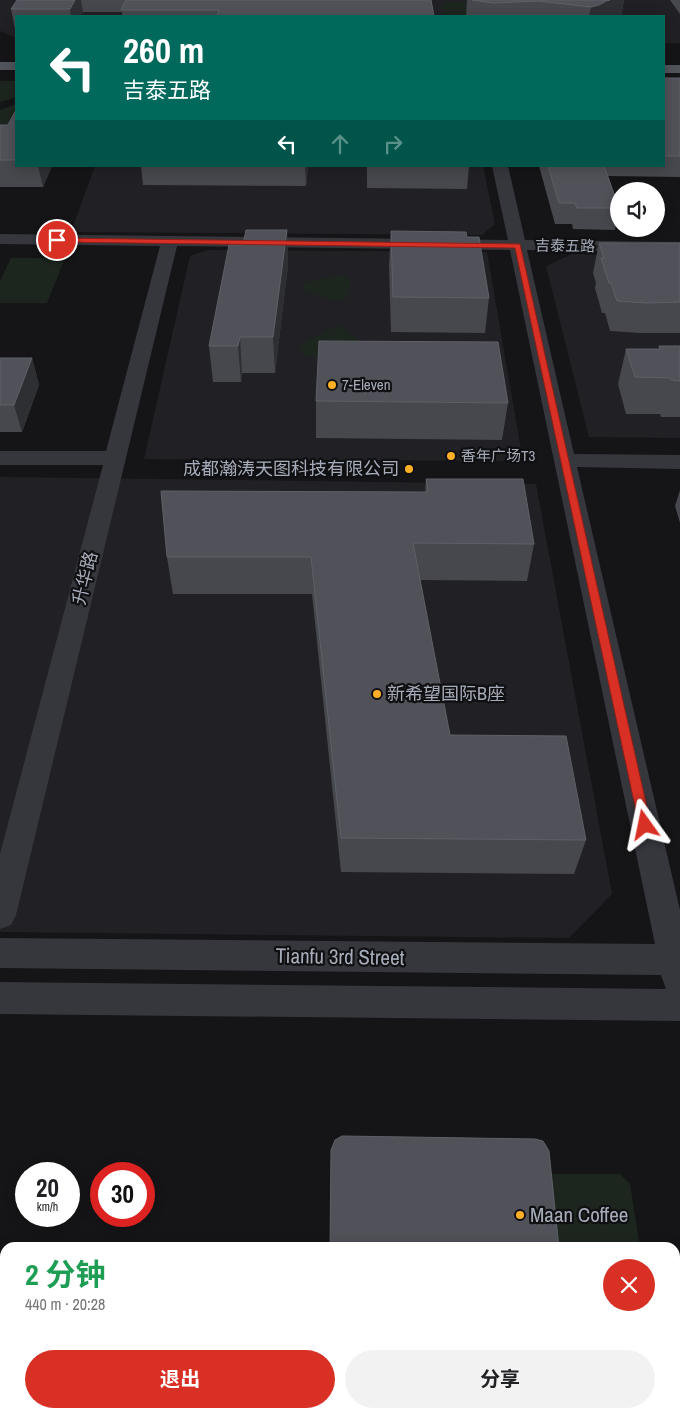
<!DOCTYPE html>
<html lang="zh">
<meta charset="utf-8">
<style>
body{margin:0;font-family:"Archivo Narrow","Noto Sans SC",sans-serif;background:#f2f2f2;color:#202124;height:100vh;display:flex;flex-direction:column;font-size:19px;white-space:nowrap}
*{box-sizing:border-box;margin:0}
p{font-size:16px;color:#757577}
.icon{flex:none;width:28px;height:28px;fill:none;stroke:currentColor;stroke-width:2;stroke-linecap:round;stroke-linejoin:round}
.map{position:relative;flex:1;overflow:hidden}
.sheet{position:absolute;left:0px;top:1242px;width:680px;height:176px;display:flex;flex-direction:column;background:#fff;border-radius:15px 15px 0 0;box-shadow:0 2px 12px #0003}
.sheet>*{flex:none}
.hud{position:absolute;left:15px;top:15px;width:650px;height:152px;border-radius:0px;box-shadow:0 2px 12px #0003;background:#00695c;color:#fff;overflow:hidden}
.tools{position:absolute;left:610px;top:182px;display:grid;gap:10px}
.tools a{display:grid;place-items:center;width:55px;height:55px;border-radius:50%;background:#fff;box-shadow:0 2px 12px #0003;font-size:25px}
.speed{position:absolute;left:15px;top:1162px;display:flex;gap:10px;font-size:25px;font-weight:700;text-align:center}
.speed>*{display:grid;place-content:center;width:65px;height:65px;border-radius:50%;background:#fff;box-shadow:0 2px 12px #0003;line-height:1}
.speed small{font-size:12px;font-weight:400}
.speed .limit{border:8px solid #d22;background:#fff;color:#111}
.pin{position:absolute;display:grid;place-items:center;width:42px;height:42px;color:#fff;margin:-21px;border:2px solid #fff;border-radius:50%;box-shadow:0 1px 5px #0007}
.me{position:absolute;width:55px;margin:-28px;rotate:348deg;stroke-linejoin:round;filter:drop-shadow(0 0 4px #0008)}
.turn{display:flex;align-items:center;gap:18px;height:105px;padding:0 25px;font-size:22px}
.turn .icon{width:65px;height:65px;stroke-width:2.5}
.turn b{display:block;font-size:35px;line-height:42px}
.lanes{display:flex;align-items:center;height:48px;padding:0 25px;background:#0003;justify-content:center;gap:25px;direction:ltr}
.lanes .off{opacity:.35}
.round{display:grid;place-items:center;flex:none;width:52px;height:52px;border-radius:26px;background:#f2f2f2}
.headline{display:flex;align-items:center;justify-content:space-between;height:85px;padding:0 25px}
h1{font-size:30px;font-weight:700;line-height:38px;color:#1e9e55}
.cta{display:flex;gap:10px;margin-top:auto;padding:10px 25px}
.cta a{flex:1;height:58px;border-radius:30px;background:#d93025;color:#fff;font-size:20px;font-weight:700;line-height:58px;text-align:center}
.cta a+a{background:#f2f2f2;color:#202124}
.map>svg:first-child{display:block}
.built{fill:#212125}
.green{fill:#1d261e}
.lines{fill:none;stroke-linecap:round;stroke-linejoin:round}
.minor{fill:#36373d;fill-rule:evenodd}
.major{fill:#52545c;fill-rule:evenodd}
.wall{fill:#46484d}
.shaded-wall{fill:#2e2f33}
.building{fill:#515259;stroke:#5e6068}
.route{fill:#d93025;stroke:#8d1f18}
.poi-dot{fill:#ffb026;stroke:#101012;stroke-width:2}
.labels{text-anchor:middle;stroke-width:4.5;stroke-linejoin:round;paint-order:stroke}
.far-street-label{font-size:15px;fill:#a6acb9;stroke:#101012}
.far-poi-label{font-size:15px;fill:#a6acb9;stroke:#101012;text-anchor:start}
.poi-label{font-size:18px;fill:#a6acb9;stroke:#101012;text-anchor:end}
.street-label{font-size:18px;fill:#a6acb9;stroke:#101012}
.near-street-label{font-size:21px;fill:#a6acb9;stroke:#101012}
.near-poi-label{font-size:21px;fill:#a6acb9;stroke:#101012;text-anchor:start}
</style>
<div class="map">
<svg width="680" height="1418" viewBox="0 0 680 1418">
<rect width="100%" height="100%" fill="#151517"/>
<path class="built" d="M 0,0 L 229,0 L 225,16 L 16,16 L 16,38 L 0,31 Z
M 426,0 L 680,0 L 680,43 L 664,43 L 664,16 L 429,16 Z
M 95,166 L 483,166 L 495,224 L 482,235 L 71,232 Z
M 208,250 L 487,252 L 523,461 L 144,459 L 190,256 Z
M 572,254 L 680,254 L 680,438 L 589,437 L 546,266 Z
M 0,477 L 536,484 L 612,894 L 569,938 L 0,932 Z"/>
<path class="green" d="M 443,2 L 495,3 C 480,12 461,24 444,13 Z
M 0,81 L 16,81 L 16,97 L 0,102 Z
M 16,104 L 16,136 L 0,136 L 0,110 Z
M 11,258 L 65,258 L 47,303 L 0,303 L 0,281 Z
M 341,275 L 349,277 C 352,283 350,294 345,299 L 333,300 L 306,291 L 303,288 L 303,285 L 307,282 Z
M 340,326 L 365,345 L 359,355 L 313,357 L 306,356 L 301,352 L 300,347 L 305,342 L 335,327 Z
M 537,1174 L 620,1174 L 630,1184 L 640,1247 L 544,1247 Z
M 295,1414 L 388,1414 L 389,1418 L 295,1418 Z"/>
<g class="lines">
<path class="minor" d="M 492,166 L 508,166 L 525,240 L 680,242 L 680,252 L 527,250 L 574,454 L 680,455 L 680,469 L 577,467 L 680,910 L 680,1021 L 0,1014 L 0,982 L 666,989 L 661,975 L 0,968 L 0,938 L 655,944 L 510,250 L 177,246 L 16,915 L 11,925 L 0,929 L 0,854 L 103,465 L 0,465 L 0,451 L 106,451 L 160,246 L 0,244 L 0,234 L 508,240 Z"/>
<path class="major" d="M 0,62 L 16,62 L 16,70 L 0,70 Z
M 664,65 L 680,65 L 680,73 L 664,73 Z"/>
</g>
<path class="wall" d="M 16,0 L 431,0 L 434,16 L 122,16 L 122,12 L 83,12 L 80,16 L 16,16 L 16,29 L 15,29 L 11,9 L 16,2 Z
M 467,0 L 624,0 L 621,16 L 466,16 Z
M 670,0 L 680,0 L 680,14 Z
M 664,78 L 680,78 L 680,177 L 608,176 L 619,207 L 615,230 L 573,229 L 572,224 L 555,224 L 539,166 L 664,166 Z
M 16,110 L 16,166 L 52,166 L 43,187 L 0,187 L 0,125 L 8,125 Z
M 141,166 L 308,166 L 306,186 L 143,185 Z
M 367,166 L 469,166 L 467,189 L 367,188 Z
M 287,230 L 288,265 L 275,373 L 242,373 L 241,382 L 213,382 L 209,346 L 243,245 Z
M 391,231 L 467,237 L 489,298 L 485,333 L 391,332 L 389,266 Z
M 599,243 L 680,243 L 680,333 L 640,333 L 610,331 L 605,313 L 602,313 L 595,288 L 596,283 L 593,273 Z
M 659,346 L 680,346 L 680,417 L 661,417 L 660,414 L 626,414 L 618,384 L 626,349 L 659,349 Z
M 0,358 L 32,358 L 39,385 L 22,432 L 0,432 Z
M 316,401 L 508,403 L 502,440 L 316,438 Z
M 426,479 L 534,544 L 527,581 L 420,580 L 450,735 L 586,840 L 574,874 L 341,872 L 312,594 L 173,594 L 167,557 L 425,492 Z
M 680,490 L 680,523 L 675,506 Z
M 436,1414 L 675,1414 L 680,1418 L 436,1418 Z"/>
<path class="shaded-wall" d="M 75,0 L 81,0 L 83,12 L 80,16 L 71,16 L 70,9 Z
M 610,0 L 624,0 L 621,16 L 589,16 L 591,7 L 606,1 Z
M 38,166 L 52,166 L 43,187 Z
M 305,166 L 308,166 L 306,186 Z
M 287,230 L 288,265 L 275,373 L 273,337 Z
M 240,337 L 242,373 L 241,382 L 238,346 Z
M 32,358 L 39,385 L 22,432 L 14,405 Z
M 216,1414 L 223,1414 L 223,1418 L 215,1418 Z"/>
<path class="building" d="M 17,0 L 75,0 L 70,9 L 11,9 Z
M 126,0 L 431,0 L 434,16 L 217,16 L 219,10 L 121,10 Z
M 472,0 L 610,0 L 606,1 L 599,5 L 591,7 L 538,1 L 493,3 Z
M 664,78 L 680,78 L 680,156 L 664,156 Z
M 16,110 L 16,160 L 0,160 L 0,125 L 8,125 Z
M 548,166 L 604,166 L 619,208 L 577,208 L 575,203 L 559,203 Z
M 246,230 L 287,230 L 273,337 L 240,337 L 238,346 L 209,346 L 229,245 L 243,245 Z
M 391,231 L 466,232 L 467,237 L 479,237 L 489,298 L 393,297 Z
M 599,243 L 680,243 L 680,302 L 647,303 L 617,301 L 611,283 L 609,283 L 601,258 L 604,258 Z
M 319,341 L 498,342 L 508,403 L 316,401 Z
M 659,346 L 680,346 L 680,381 L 671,380 L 670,378 L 635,377 L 626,349 L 660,349 Z
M 0,358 L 32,358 L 14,405 L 0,405 Z
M 426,479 L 523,479 L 534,544 L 413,543 L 450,735 L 566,736 L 586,840 L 341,838 L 311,557 L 167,557 L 161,491 L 428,492 Z
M 342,1136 L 535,1139 L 543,1141 L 549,1151 L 559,1248 L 330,1248 L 331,1150 L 335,1140 Z
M 15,1243 L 214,1247 L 215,1248 L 5,1248 Z
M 4,1248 L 5,1248 L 5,1414 L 216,1414 L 215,1418 L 0,1418 L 0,1255 Z
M 675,1376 L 680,1378 L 680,1418 L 442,1418 L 442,1414 L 675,1414 Z"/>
<path class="route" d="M 54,238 L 520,244 L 651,825 L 649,829 L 645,830 L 640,829 L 639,825 L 515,248 L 57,242 L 54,241 Z"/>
<g class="poi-dot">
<circle cx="332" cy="385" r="5"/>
<circle cx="451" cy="456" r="5"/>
<circle cx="409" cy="469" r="5"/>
<circle cx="377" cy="694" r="5"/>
<circle cx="520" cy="1215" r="5"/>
</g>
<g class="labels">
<g class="far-street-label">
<text transform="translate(565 246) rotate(1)" y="5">吉泰五路</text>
</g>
<g class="far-poi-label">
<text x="342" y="390">7-Eleven</text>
<text x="461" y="461">香年广场T3</text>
</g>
<g class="poi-label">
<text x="399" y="475">成都瀚涛天图科技有限公司</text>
<text x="387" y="700" text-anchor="start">新希望国际B座</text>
</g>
<g class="street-label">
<text transform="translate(85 578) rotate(-76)" y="6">升华路</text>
</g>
<g class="near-street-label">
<text transform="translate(340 957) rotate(1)" y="7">Tianfu 3rd Street</text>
</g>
<g class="near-poi-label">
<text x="530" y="1222">Maan Coffee</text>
</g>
</g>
</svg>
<div class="tools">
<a><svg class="icon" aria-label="sound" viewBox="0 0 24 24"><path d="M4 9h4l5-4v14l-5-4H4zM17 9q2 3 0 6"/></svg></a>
</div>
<div class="speed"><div>20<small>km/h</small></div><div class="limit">30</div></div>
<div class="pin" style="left:57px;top:240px;background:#d93025"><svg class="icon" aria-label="arrive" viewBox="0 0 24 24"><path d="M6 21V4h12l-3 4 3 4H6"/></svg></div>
<svg class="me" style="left:645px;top:825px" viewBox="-20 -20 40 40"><path d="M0-17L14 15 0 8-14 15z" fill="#d93025" stroke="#fff" stroke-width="4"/></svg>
<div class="hud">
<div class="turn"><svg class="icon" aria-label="left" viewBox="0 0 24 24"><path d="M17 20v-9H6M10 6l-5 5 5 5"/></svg><div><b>260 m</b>吉泰五路</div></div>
<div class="lanes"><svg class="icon" aria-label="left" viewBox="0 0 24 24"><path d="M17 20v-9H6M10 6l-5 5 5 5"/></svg><svg class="icon off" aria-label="ahead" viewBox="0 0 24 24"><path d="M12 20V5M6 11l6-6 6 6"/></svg><svg class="icon off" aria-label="right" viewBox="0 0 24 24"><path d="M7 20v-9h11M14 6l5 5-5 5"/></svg></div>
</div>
<section class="sheet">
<div class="headline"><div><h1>2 分钟</h1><p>440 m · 20:28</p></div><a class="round" style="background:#d93025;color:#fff"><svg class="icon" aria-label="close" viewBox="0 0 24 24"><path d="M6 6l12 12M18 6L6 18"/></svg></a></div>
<div class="cta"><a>退出</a><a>分享</a></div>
</section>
</div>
